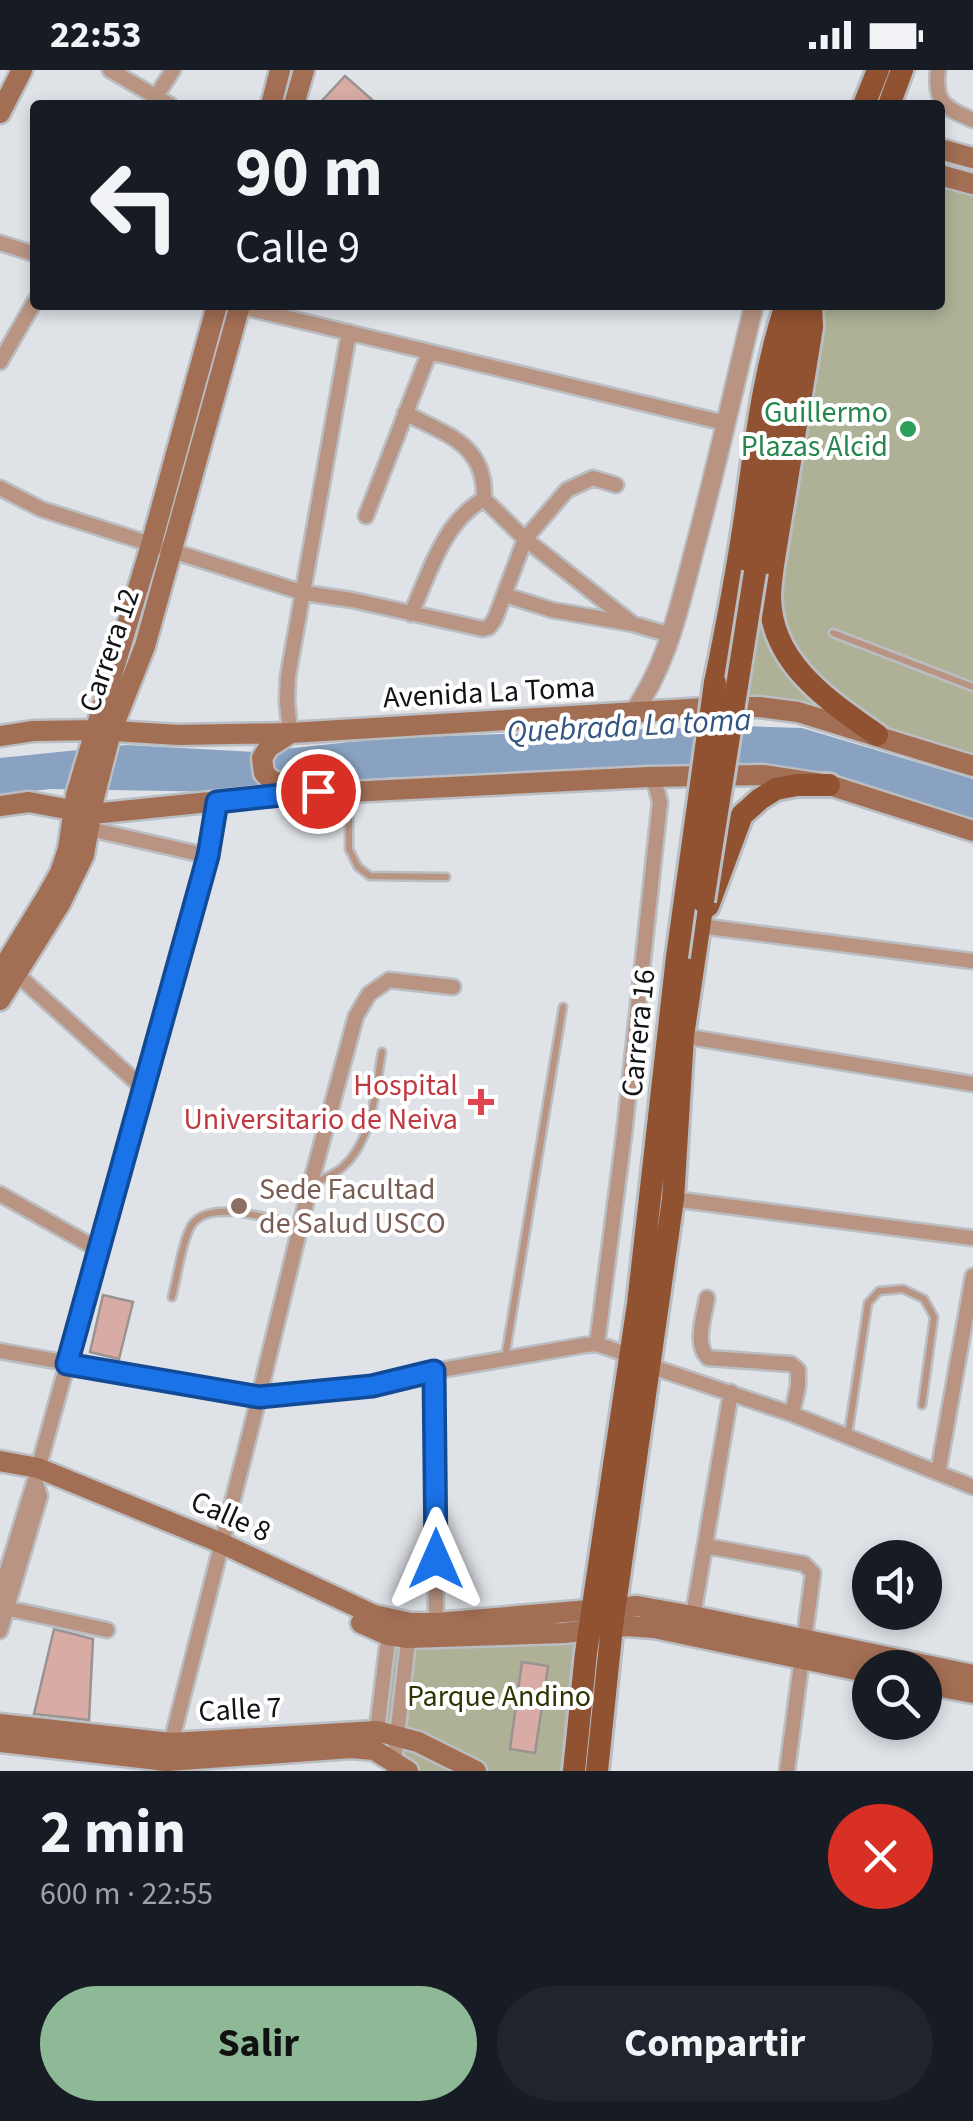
<!DOCTYPE html>
<html lang="es">
<meta charset="utf-8">
<style>
body{margin:0;font-family:"Source Sans 3",sans-serif;background:#20242c;color:#f1f3f6;height:100vh;display:flex;flex-direction:column;font-size:38px;white-space:nowrap}
*{box-sizing:border-box;margin:0}
p{font-size:32px;color:#9ea1a6}
.icon{flex:none;width:55px;height:55px;fill:none;stroke:currentColor;stroke-width:2;stroke-linecap:round;stroke-linejoin:round}
.map{position:relative;height:1701px;overflow:hidden}
.side{display:flex;flex-direction:column;background:#171b24;flex:1}
.side>*{flex:none}
.hud{position:absolute;left:30px;top:30px;width:915px;height:210px;border-radius:10px;box-shadow:0 5px 15px #0003;background:#171b24;color:#f1f3f6;overflow:hidden}
.fabs{position:absolute;left:852px;top:1470px;display:grid;gap:20px}
.fabs a{display:grid;place-items:center;width:90px;height:90px;border-radius:50%;background:#171b24;box-shadow:0 5px 15px #0003;font-size:50px}
.pin{position:absolute;display:grid;place-items:center;width:85px;height:85px;color:#fff;margin:-42px;border:5px solid #fff;border-radius:50%;box-shadow:0 2px 10px #0007}
.me{position:absolute;width:110px;margin:-55px;rotate:0deg;stroke-linejoin:round;filter:drop-shadow(0 0 8px #0008)}
.turn{display:flex;align-items:center;gap:35px;height:210px;padding:0 40px;font-size:45px}
.turn .icon{width:130px;height:130px;stroke-width:2.5}
.turn b{display:block;font-size:70px;line-height:85px}
.round{display:grid;place-items:center;flex:none;width:105px;height:105px;border-radius:52px;background:#20242c}
.summary{display:flex;align-items:center;justify-content:space-between;height:170px;padding:0 40px}
h1{font-size:60px;font-weight:700;line-height:75px}
.button{display:flex;gap:20px;margin-top:auto;padding:20px 40px}
.button a{flex:1;height:115px;border-radius:60px;background:#8db997;color:#111;font-size:40px;font-weight:700;line-height:115px;text-align:center}
.button a+a{background:#20242c;color:#f1f3f6}
.status{display:flex;justify-content:space-between;align-items:center;height:70px;padding:0 50px;background:#171b24;direction:ltr}
.status svg{height:28px;fill:currentColor}
.map>svg:first-child{display:block}
.green{fill:#aeb196}
.water{fill:#89a2c1}
.building{fill:#d8aca5;stroke:#9a9392;stroke-width:2.5}
.lines{fill:none;stroke-linecap:round;stroke-linejoin:round}
.service-casing{stroke:#babdc1;stroke-width:11}
.minor-casing{stroke:#babdc1;stroke-width:19}
.tertiary-casing{stroke:#babdc1;stroke-width:22}
.secondary-casing{stroke:#babdc1;stroke-width:25}
.primary-casing{stroke:#babdc1;stroke-width:28}
.service{stroke:#b99482;stroke-width:6}
.minor{stroke:#b99482;stroke-width:14}
.tertiary{stroke:#b99482;stroke-width:18}
.secondary{stroke:#a26e54;stroke-width:20}
.primary{stroke:#915231;stroke-width:22}
.primary-bridge-casing{stroke:#babdc1;stroke-width:28;stroke-linecap:butt}
.primary-bridge{stroke:#915231;stroke-width:22}
.route-casing{stroke:#114b97;stroke-width:25}
.route{stroke:#1a73e8;stroke-width:18}
.leisure-dot{fill:#2e9e5b;stroke:#fff;stroke-width:4}
.health-dot{fill:#e0444e;stroke:#fff;stroke-width:4}
.education-dot{fill:#8d6e63;stroke:#fff;stroke-width:4}
.labels{text-anchor:middle;stroke-width:8;stroke-linejoin:round;paint-order:stroke}
.leisure-label{font-size:30px;fill:#27864d;stroke:#fff;text-anchor:end}
.street-label{font-size:30px;fill:#121315;stroke:#fff}
.health-label{font-size:30px;fill:#be3a42;stroke:#fff;text-anchor:end}
.education-label{font-size:30px;fill:#785e54;stroke:#fff;text-anchor:start}
.park-label{font-size:30px;fill:#303303;stroke:#fff}
.water-label{font-size:32px;font-style:italic;fill:#325681;stroke:#fff}
</style>
<div class="status"><b>22:53</b><svg viewBox="0 0 49 12"><path d="M0 12V9h3v3zM5 12V6h3v6zM10 12V3h3v9zM15 12V0h3v12zM26 1h20v11H26zM47 4h2v5h-2z"/></svg></div>
<div class="map">
<svg width="973" height="1701" viewBox="0 0 973 1701">
<rect width="100%" height="100%" fill="#dfe2e7"/>
<path class="green" d="M 940,105 L 973,114 L 973,694 L 742,637 L 759,546 L 772,549 L 811,235 L 940,235 Z
M 594,1540 L 574,1701 L 408,1701 L 374,1680 L 390,1550 Z"/>
<path class="water" d="M 739,656 L 802,658 L 973,709 L 973,751 L 808,701 L 775,695 L 713,705 L 397,707 L 286,715 L 230,722 L 51,719 L 0,724 L 0,688 L 127,675 L 255,682 L 389,668 Z"/>
<path class="building" d="M 345,6 L 378,35 L 318,35 Z
M 103,1225 L 133,1232 L 119,1289 L 90,1282 Z
M 54,1559 L 93,1569 L 89,1650 L 34,1644 Z
M 522,1592 L 548,1596 L 535,1683 L 510,1679 Z"/>
<g class="lines">
<g class="service-casing">
<path id="service" d="M 833,563 L 973,617
M 349,723 L 349,779 L 358,797 L 370,806 L 446,807
M 311,1116 C 320,1110 330,1106 339,1100 C 373,1074 375,1022 382,982
M 172,1227 C 178,1205 180,1179 190,1158 C 205,1126 272,1150 299,1155
M 505,1288 L 563,937
M 848,1365 L 868,1233 L 879,1221 L 903,1219 L 924,1229 L 934,1247 L 922,1335"/>
</g>
<g class="minor-casing">
<path id="minor" d="M 110,0 L 170,35
M 938,0 C 934,33 945,38 973,50
M 151,34 L 173,0
M 0,173 L 35,184
M 234,235 L 725,353
M 0,292 L 35,231
M 405,343 C 447,365 486,374 484,429 L 525,469 L 633,554
M 0,418 L 41,439 L 304,523 L 352,530 L 483,559 L 489,557 L 495,549 L 525,469 L 567,420 L 593,408 L 616,415
M 366,446 L 429,283
M 505,525 L 552,540 L 633,554 L 671,565
M 411,544 C 430,502 443,452 484,429
M 290,663 L 287,631 L 288,606 L 349,262
M 90,759 L 208,786
M 700,856 L 973,891
M 12,900 L 143,1018
M 683,966 L 973,1014
M 0,1124 L 99,1180
M 673,1129 L 973,1168
M 707,1228 C 704,1247 694,1274 708,1288 L 791,1294 L 798,1300 L 798,1316 L 792,1344
M 597,1274 L 624,1065 L 660,732 L 656,717 L 649,707
M 0,1281 L 259,1327 L 372,1316 L 435,1301 L 585,1275 L 597,1274 L 606,1277 L 631,1286 L 650,1296 L 792,1344 L 973,1417
M 435,1301 L 436,1560
M 938,1403 L 973,1206
M 706,1476 L 804,1494 L 813,1503 L 787,1701
M 0,1524 L 35,1410 L 208,786 L 217,732
M 1,1537 L 107,1560
M 693,1546 L 731,1322
M 0,1561 L 40,1426 L 35,1410
M 376,1668 L 389,1561
M 393,1700 L 409,1563
M 164,1701 L 259,1327 L 310,1116 L 356,946 L 369,924 L 389,910 L 453,917"/>
</g>
<g class="tertiary-casing">
<path id="tertiary" d="M 632,644 C 667,596 679,538 694,481 C 716,399 734,317 754,235"/>
</g>
<g class="secondary-casing">
<path id="secondary" d="M 271,35 L 280,0
M 294,35 L 304,0
M 0,43 L 22,0
M 940,79 L 973,88
M 940,105 L 973,114
M 289,664 L 269,677 L 262,688 L 264,703 L 272,711 L 300,717
M 0,666 L 33,661 L 97,660 L 179,665 L 290,663 L 722,637 L 759,637 L 798,642 L 973,696
M 0,736 L 29,732 L 92,744 L 318,721 L 349,722 L 649,707 L 763,705 L 829,715 L 973,761
M 0,903 L 47,826 L 60,803 L 68,779 L 76,725 L 151,475 L 217,235
M 0,930 L 60,834 L 84,785 L 94,728 L 111,662 L 145,576 L 240,235
M 0,1391 L 38,1398 L 221,1473 L 374,1545 L 410,1553 L 436,1553 L 637,1536 L 693,1546 L 973,1605
M 361,1553 L 388,1565 L 408,1568 L 564,1563 L 627,1556 L 654,1558 L 870,1603
M 925,1614 L 973,1623
M 0,1654 L 171,1673 L 377,1661 L 418,1672 L 476,1701
M 0,1672 L 167,1691 L 351,1678 L 374,1680 L 408,1701"/>
</g>
<g class="primary-casing">
<path id="primary" d="M 864,35 L 878,0
M 889,35 L 902,0
M 811,235 L 812,257 L 773,495 C 772,505 770,516 770,526 C 770,593 829,631 877,665
M 755,502 L 779,337 L 801,250
M 715,613 C 726,560 736,507 744,454 C 755,380 762,306 786,235
M 708,836 L 742,745 L 760,729 L 776,719 L 797,715 L 829,715
M 574,1701 L 586,1583 L 638,1234 L 677,887
M 597,1701 L 612,1556 L 673,1129 L 683,966 L 703,831"/>
</g>
<use href="#service" class="service"/>
<use href="#minor" class="minor"/>
<use href="#tertiary" class="tertiary"/>
<use href="#secondary" class="secondary"/>
<use href="#primary" class="primary"/>
<g class="primary-bridge-casing">
<path id="primary-bridge" d="M 703,831 L 755,502
M 677,887 L 715,613"/>
</g>
<use href="#primary-bridge" class="primary-bridge"/>
</g>
<g class="lines">
<g class="route-casing">
<path id="route" d="M 318,721 L 217,732 L 208,786 L 67,1294 L 259,1327 L 372,1316 L 434,1301 L 436,1489"/>
</g>
<use href="#route" class="route"/>
</g>
<circle class="leisure-dot" cx="908" cy="359" r="10"/>
<path class="health-dot" d="M476 1017h10v10h10v10h-10v10h-10v-10h-10v-10h10z"/>
<circle class="education-dot" cx="239" cy="1136" r="10"/>
<g class="labels">
<g class="leisure-label">
<text x="888" y="352">Guillermo<tspan x="888" dy="34">Plazas Alcid</tspan></text>
</g>
<g class="street-label">
<text transform="translate(109 580) rotate(-71)" y="10">Carrera 12</text>
<text transform="translate(489 622) rotate(-3)" y="10">Avenida La Toma</text>
<text transform="translate(638 963) rotate(-84)" y="10">Carrera 16</text>
<text transform="translate(231 1446) rotate(24)" y="10">Calle 8</text>
<text transform="translate(240 1639) rotate(-3)" y="10">Calle 7</text>
</g>
<g class="health-label">
<text x="458" y="1025">Hospital<tspan x="458" dy="34">Universitario de Neiva</tspan></text>
</g>
<g class="education-label">
<text x="259" y="1129">Sede Facultad<tspan x="259" dy="34">de Salud USCO</tspan></text>
</g>
<g class="park-label">
<text x="499" y="1636">Parque Andino</text>
</g>
<g class="water-label">
<text transform="translate(629 655) rotate(-3)" y="11">Quebrada La toma</text>
</g>
</g>
</svg>
<div class="fabs">
<a><svg class="icon" aria-label="sound" viewBox="0 0 24 24"><path d="M4 9h4l5-4v14l-5-4H4zM17 9q2 3 0 6"/></svg></a>
<a><svg class="icon" aria-label="search" viewBox="0 0 24 24"><circle cx="10" cy="10" r="6"/><path d="M15 15l6 6"/></svg></a>
</div>
<div class="pin" style="left:318px;top:721px;background:#d93025"><svg class="icon" aria-label="arrive" viewBox="0 0 24 24"><path d="M6 21V4h12l-3 4 3 4H6"/></svg></div>
<svg class="me" style="left:436px;top:1489px" viewBox="-20 -20 40 40"><path d="M0-17L14 15 0 8-14 15z" fill="#1a73e8" stroke="#fff" stroke-width="4"/></svg>
<div class="hud">
<div class="turn"><svg class="icon" aria-label="left" viewBox="0 0 24 24"><path d="M17 20v-9H6M10 6l-5 5 5 5"/></svg><div><b>90 m</b>Calle 9</div></div>
</div>
</div>
<section class="side">
<div class="summary"><div><h1>2 min</h1><p>600 m · 22:55</p></div><a class="round" style="background:#d93025;color:#fff"><svg class="icon" aria-label="close" viewBox="0 0 24 24"><path d="M6 6l12 12M18 6L6 18"/></svg></a></div>
<div class="button"><a>Salir</a><a>Compartir</a></div>
</section>
